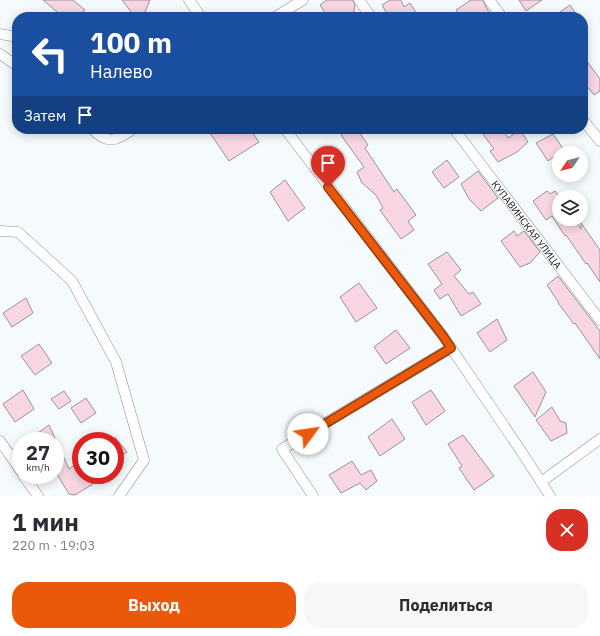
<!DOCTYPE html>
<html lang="ru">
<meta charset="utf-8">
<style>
body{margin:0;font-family:"IBM Plex Sans",sans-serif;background:#f7f7f7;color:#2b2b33;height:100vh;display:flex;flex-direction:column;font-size:15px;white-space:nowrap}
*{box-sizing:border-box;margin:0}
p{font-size:13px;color:#7c7c81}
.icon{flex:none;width:22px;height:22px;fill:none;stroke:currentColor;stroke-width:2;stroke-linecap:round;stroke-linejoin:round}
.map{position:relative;height:496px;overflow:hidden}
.panel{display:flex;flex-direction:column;background:#fff;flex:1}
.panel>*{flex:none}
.banner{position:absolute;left:12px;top:12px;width:576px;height:122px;border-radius:16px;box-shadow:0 2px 10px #0003;background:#1a4fa0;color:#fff;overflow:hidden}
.needle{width:26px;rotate:235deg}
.controls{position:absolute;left:552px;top:146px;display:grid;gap:8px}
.controls a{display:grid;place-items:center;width:36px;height:36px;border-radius:50%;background:#fff;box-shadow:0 2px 10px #0003;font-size:20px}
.speed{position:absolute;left:12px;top:432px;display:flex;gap:8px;font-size:20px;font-weight:700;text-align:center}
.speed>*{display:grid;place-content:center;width:52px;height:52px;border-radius:50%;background:#fff;box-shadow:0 2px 10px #0003;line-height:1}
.speed small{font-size:10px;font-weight:400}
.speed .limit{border:6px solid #d22;background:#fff;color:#111}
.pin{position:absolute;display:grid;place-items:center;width:34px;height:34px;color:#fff;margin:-41px -17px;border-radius:50% 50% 50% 0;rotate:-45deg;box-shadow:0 0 4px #0007}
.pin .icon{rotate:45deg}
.me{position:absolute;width:44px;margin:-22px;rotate:59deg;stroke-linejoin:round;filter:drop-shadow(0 0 3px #0008)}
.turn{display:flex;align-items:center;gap:14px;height:84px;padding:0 12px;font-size:18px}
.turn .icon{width:52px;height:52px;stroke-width:2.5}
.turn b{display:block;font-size:28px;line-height:34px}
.then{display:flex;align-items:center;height:38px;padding:0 12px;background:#0003;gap:8px;font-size:15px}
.round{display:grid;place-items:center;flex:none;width:42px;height:42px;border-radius:16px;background:#f7f7f7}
.overview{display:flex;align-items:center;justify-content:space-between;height:68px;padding:0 12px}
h1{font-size:24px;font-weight:700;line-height:30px}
.action{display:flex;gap:8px;margin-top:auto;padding:8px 12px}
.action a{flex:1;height:46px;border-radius:16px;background:#ea580c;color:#fff;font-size:16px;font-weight:700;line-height:46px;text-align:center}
.action a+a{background:#f7f7f7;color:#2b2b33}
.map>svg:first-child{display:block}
.building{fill:#f8d6e4;stroke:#989395}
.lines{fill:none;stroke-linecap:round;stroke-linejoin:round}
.minor-casing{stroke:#8c9093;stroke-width:11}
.minor{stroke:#fff;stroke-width:10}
.route-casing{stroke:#983908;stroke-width:10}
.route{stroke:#ea580c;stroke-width:7}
.labels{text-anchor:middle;stroke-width:4;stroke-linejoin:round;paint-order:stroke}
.street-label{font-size:10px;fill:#131516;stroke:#fff}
</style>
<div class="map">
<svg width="600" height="496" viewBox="0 0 600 496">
<rect width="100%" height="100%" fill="#f5fafd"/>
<path class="building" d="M 43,0 L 73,0 L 85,10 L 78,17 L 63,17 Z
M 122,0 L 150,0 L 145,12 L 135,17 Z
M 327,0 L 353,0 L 355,5 L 353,17 L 328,17 L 320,5 Z
M 390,0 L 401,0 L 404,7 L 410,3 L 419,17 L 389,17 L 382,5 Z
M 471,0 L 483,0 L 486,7 L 492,17 L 461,17 L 456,10 Z
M 519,0 L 542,0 L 526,11 Z
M 570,5 L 578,17 L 553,17 Z
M 583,56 L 600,79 L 600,91 L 594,95 L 583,81 Z
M 215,129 L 250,129 L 259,142 L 229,161 L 210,133 Z
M 350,129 L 357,129 L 368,145 L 365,148 L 394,192 L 397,189 L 416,215 L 408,221 L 414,230 L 401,239 L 380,210 L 383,208 L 376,195 L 362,183 L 357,172 L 364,167 L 341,135 Z
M 479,129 L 502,129 L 508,138 L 520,130 L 528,142 L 517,152 L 498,162 L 490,151 L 494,149 Z
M 553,134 L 564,150 L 548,161 L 536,143 Z
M 447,160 L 459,177 L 444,188 L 432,172 Z
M 478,171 L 498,198 L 481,211 L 469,199 L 461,184 Z
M 285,180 L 305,208 L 288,221 L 270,192 Z
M 547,191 L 550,194 L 555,191 L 559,196 L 559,219 L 574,219 L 581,229 L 581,223 L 600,250 L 600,282 L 587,263 L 586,264 L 566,235 L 565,236 L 552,216 L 546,220 L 533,201 Z
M 514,231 L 517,236 L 524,231 L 540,252 L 530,263 L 520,267 L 501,241 Z
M 447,252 L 461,270 L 454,276 L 469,294 L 473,292 L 481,304 L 461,316 L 448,294 L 440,299 L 434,290 L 442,284 L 428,264 Z
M 558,276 L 600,331 L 600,359 L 575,323 L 574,324 L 558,303 L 559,303 L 547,285 Z
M 359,283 L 377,308 L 356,322 L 340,297 Z
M 26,298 L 33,313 L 12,327 L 3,313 Z
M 497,319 L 507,340 L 490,352 L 477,333 Z
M 396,330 L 410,348 L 386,364 L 374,347 Z
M 39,344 L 52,363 L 35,375 L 21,356 Z
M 533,372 L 546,392 L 535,417 L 514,386 Z
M 23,390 L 34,409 L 15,422 L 3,404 Z
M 431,390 L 445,411 L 426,425 L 412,402 Z
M 64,391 L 71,401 L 59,409 L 51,399 Z
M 86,398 L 96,413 L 81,423 L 71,408 Z
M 552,407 L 560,421 L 566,423 L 567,433 L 551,441 L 536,420 Z
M 392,419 L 405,439 L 380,456 L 368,437 Z
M 49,425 L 69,469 L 77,463 L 81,468 L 81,475 L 86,475 L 93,484 L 75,495 L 69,494 L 55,471 L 55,441 L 27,441 Z
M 463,435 L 494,476 L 474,490 L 459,468 L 462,466 L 448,444 Z
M 115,437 L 127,452 L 115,460 Z
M 352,461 L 361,475 L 371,470 L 377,481 L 366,490 L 360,483 L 341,493 L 329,475 Z"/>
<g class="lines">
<g class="minor-casing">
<g id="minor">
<path d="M 189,0 L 201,17"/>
<path d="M 359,0 L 371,17"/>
<path d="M 489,0 L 502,17"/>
<path d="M 275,17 L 303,0"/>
<path d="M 0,34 L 17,37"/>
<path d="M 0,54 L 17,66"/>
<path d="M 583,120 L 600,141"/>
<path d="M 92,129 C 109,146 116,140 133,129"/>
<path d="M 285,129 L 443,336 L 521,451 L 550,496"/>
<path id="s1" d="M 454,129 L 600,320"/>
<path d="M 0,231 L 18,232 L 72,281 L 116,362 L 144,460 L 119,496"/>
<path d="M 0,441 L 21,471"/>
<path d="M 23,475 L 38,496"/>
<path d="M 541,482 L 600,439"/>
<path d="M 313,496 L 282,449 L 451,348"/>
</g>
</g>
<use href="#minor" class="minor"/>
</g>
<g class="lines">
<g class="route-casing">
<path id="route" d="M 308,434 L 451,348 L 443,336 L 328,187"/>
</g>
<use href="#route" class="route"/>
</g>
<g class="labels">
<g class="street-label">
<text dy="4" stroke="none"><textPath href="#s1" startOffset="120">КУПАВИНСКАЯ УЛИЦА</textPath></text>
</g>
</g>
</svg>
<div class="controls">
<a><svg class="needle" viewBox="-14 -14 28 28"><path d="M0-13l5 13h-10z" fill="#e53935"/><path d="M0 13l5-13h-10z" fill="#7c7c81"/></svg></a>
<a><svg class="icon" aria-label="layers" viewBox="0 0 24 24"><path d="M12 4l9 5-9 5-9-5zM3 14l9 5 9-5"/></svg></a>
</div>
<div class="speed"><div>27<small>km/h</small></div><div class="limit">30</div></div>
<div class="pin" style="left:328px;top:187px;background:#d93025"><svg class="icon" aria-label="arrive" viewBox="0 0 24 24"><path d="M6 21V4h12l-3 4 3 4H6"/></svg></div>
<svg class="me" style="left:308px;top:434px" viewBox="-20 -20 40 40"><circle r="19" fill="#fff"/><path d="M0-13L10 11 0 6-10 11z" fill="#ea580c"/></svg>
<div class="banner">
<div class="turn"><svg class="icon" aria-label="left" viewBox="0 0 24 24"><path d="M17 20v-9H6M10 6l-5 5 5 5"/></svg><div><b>100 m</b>Налево</div></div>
<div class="then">Затем<svg class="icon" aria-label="arrive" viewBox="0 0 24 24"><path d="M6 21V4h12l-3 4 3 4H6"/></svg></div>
</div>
</div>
<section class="panel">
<div class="overview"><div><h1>1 мин</h1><p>220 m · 19:03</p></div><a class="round" style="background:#d93025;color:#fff"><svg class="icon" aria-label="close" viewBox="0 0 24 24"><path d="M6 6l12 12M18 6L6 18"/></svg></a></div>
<div class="action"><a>Выход</a><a>Поделиться</a></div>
</section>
